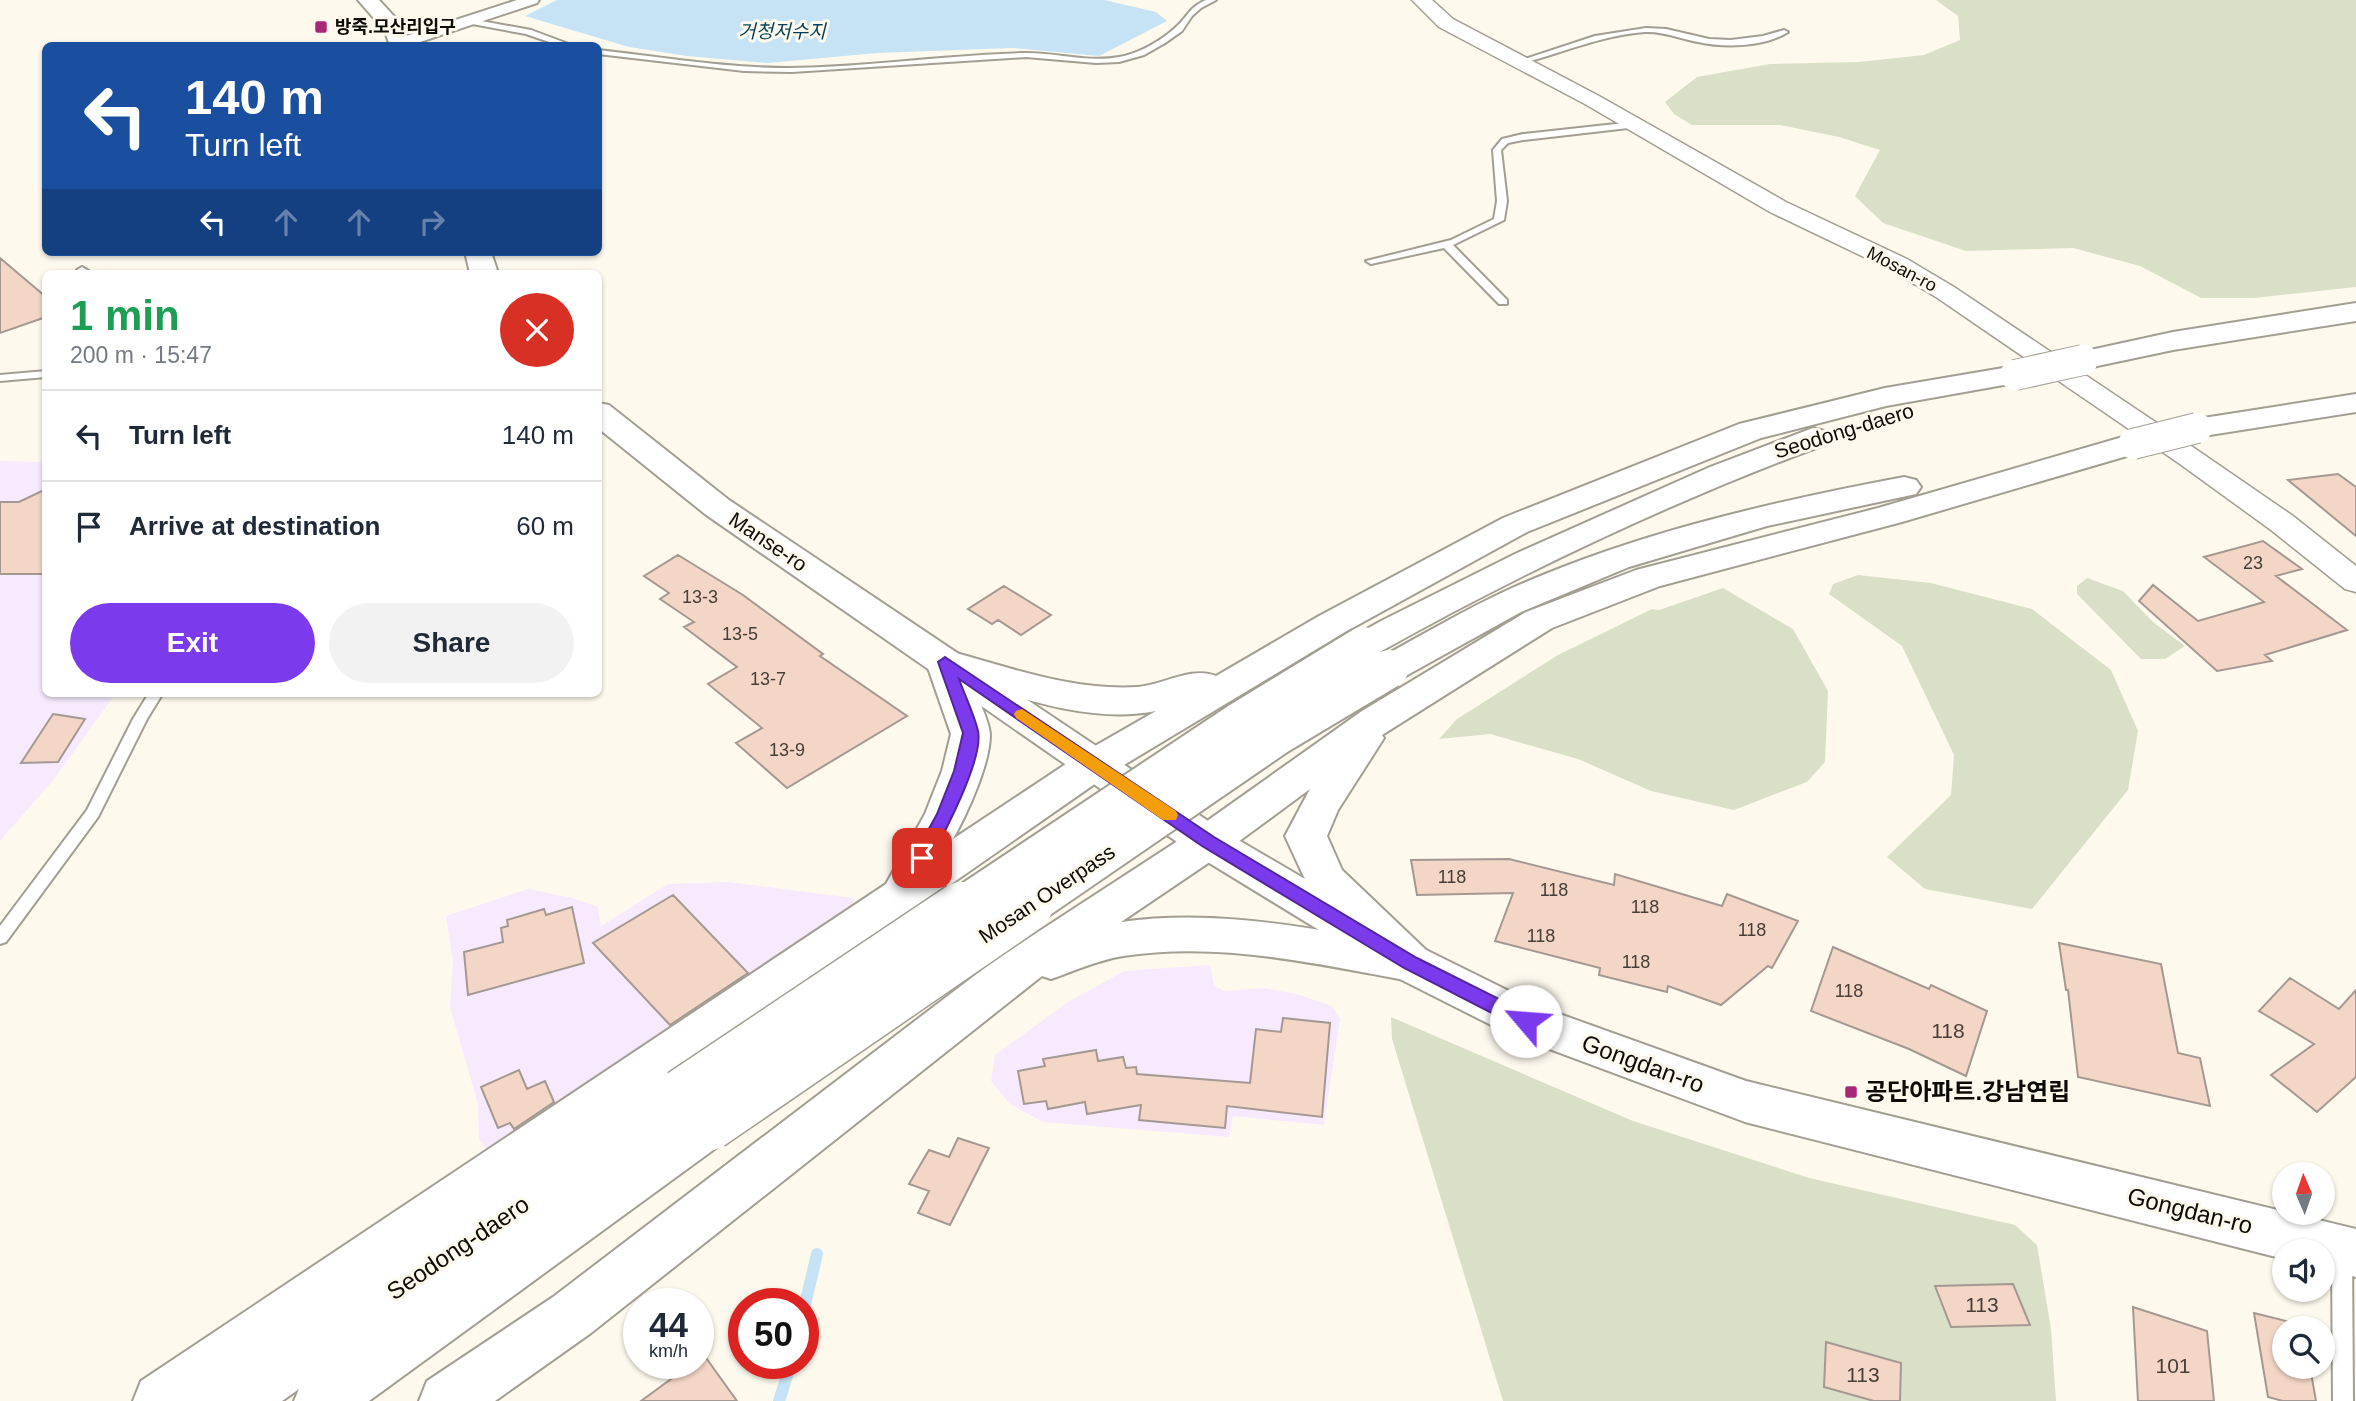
<!DOCTYPE html>
<meta charset="utf-8">
<style>
body{margin:0;font-family:Arial,"Noto Sans KR",sans-serif;background:#f2f2f3;color:#1f2937;height:100vh;display:flex;flex-direction:column;font-size:26px;white-space:nowrap}
*{box-sizing:border-box;margin:0}
p{font-size:23px;color:#747a83}
.icon{flex:none;width:38px;height:38px;fill:none;stroke:currentColor;stroke-width:2;stroke-linecap:round;stroke-linejoin:round}
.map{position:relative;flex:1;overflow:hidden}
.drawer{position:absolute;left:42px;top:270px;width:560px;height:427px;display:flex;flex-direction:column;background:#fff;border-radius:10px;box-shadow:0 2px 5px #0004}
.drawer>*{flex:none}
.banner{position:absolute;left:42px;top:42px;width:560px;height:214px;border-radius:10px;box-shadow:0 2px 5px #0004;background:#1a4fa0;color:#fff;overflow:hidden}
.needle{width:46px;rotate:358deg}
.tools{position:absolute;left:2272px;top:1162px;display:grid;gap:14px}
.tools a{display:grid;place-items:center;width:63px;height:63px;border-radius:50%;background:#fff;box-shadow:0 2px 5px #0004;font-size:35px}
.speed{position:absolute;left:623px;top:1288px;display:flex;gap:14px;font-size:35px;font-weight:700;text-align:center}
.speed>*{display:grid;place-content:center;width:91px;height:91px;border-radius:50%;background:#fff;box-shadow:0 2px 5px #0004;line-height:1}
.speed small{font-size:18px;font-weight:400}
.speed .limit{border:10px solid #d22;background:#fff;color:#111}
.pin{position:absolute;display:grid;place-items:center;width:60px;height:60px;color:#fff;margin:-30px;border-radius:14px;box-shadow:0 4px 10px #0006}
.me{position:absolute;width:77px;margin:-38px;rotate:297deg;stroke-linejoin:round;filter:drop-shadow(0 0 5px #0008)}
.turn{display:flex;align-items:center;gap:24px;height:147px;padding:0 28px;font-size:32px}
.turn .icon{width:91px;height:91px;stroke-width:2.5}
.turn b{display:block;font-size:49px;line-height:60px}
.lanes{display:flex;align-items:center;height:66px;padding:0 28px;background:#0003;justify-content:center;gap:35px;direction:ltr}
.lanes .off{opacity:.35}
.round{display:grid;place-items:center;flex:none;width:74px;height:74px;border-radius:37px;background:#f2f2f3}
.overview{display:flex;align-items:center;justify-content:space-between;height:119px;padding:0 28px}
h1{font-size:42px;font-weight:600;line-height:52px;color:#1e9e55}
.action{display:flex;gap:14px;margin-top:auto;padding:14px 28px}
.action a{flex:1;height:80px;border-radius:42px;background:#7c3aed;color:#fff;font-size:28px;font-weight:600;line-height:80px;text-align:center}
.action a+a{background:#f2f2f3;color:#1f2937}
ul{padding:0;list-style:none}
li{display:flex;align-items:center;gap:21px;height:91px;padding:0 28px;border-top:2px solid #e0e1e3}
li div{flex:1}
li b{display:block;font-size:26px}
li em{font-style:normal}
.map>svg:first-child{display:block}
.industrial{fill:#f7eafe}
.green{fill:#dae0c8}
.water{fill:#c5e3f5}
.lines{fill:none;stroke-linecap:round;stroke-linejoin:round}
.stream{stroke:#c5e3f5;stroke-width:12}
.building{fill:#f4d6c6;stroke:#a49892;stroke-width:2}
.service-casing{stroke:#a29e92;stroke-width:4}
.minor-casing{stroke:#a29e92;stroke-width:4}
.tertiary-casing{stroke:#a29e92;stroke-width:3}
.secondary-casing{stroke:#a29e92;stroke-width:4}
.trunk-casing{stroke:#a29e92;stroke-width:4}
.service{fill:#fff;fill-rule:evenodd}
.minor{fill:#fff;fill-rule:evenodd}
.tertiary{fill:#fff;fill-rule:evenodd}
.secondary{fill:#fff;fill-rule:evenodd}
.trunk{fill:#fff;fill-rule:evenodd}
.trunk-bridge-far2-casing{stroke:#a29e92;stroke-width:32;stroke-linecap:butt}
.trunk-bridge-far1-casing{stroke:#a29e92;stroke-width:42;stroke-linecap:butt}
.trunk-bridge-casing{stroke:#a29e92;stroke-width:53;stroke-linecap:butt}
.trunk-bridge-far2{stroke:#fff;stroke-width:30}
.trunk-bridge-far1{stroke:#fff;stroke-width:38}
.trunk-bridge{stroke:#fff;stroke-width:50}
.route{fill:#7c3aed;stroke:#51269a;stroke-width:2}
.slow{fill:#f59e0b}
.poi-dot{fill:#a82776;stroke:#fef9ed;stroke-width:2.5}
.labels{text-anchor:middle;stroke-width:6;stroke-linejoin:round;paint-order:stroke}
.far-poi-label{font-size:18px;font-weight:bold;fill:#0d0b07;stroke:#fef9ed;text-anchor:start}
.far-street-label{font-size:18px;fill:#0d0b07;stroke:#fef9ed}
.number-label{font-size:18px;fill:#473e37}
.far-water-label{font-size:19px;font-style:italic;fill:#033e57;stroke:#fef9ed}
.street-label{font-size:21px;fill:#0d0b07;stroke:#fef9ed}
.near-number-label{font-size:21px;fill:#473e37}
.near-street-label{font-size:24px;fill:#0d0b07;stroke:#fef9ed}
.near-poi-label{font-size:24px;font-weight:bold;fill:#0d0b07;stroke:#fef9ed;text-anchor:start}
</style>
<div class="map">
<svg width="2356" height="1401" viewBox="0 0 2356 1401">
<rect width="100%" height="100%" fill="#fef9ed"/>
<path class="industrial" d="M 0,461 L 45,462 L 46,693 L 116,693 L 55,778 L 0,841 Z
M 728,882 L 854,898 L 853,912 L 494,1159 L 479,1139 L 478,1104 L 450,1007 L 453,961 L 446,916 L 528,889 L 573,898 L 598,907 L 601,926 L 668,884 Z
M 1210,965 L 1214,985 L 1224,991 L 1265,988 L 1300,995 L 1332,1006 L 1340,1019 L 1324,1125 L 1233,1116 L 1229,1137 L 1043,1122 L 1010,1104 L 991,1081 L 995,1055 L 1068,1002 L 1124,971 Z"/>
<path class="green" d="M 1936,0 L 2356,0 L 2356,287 L 2254,298 L 2201,298 L 2140,266 L 2073,248 L 1966,251 L 1883,223 L 1855,196 L 1880,150 L 1839,137 L 1780,125 L 1692,125 L 1674,114 L 1665,102 L 1697,77 L 1770,64 L 1858,62 L 1924,55 L 1960,40 L 1958,16 Z
M 1858,575 L 1931,583 L 2032,609 L 2111,670 L 2138,731 L 2128,790 L 2032,909 L 1925,889 L 1887,857 L 1951,795 L 1954,755 L 1902,646 L 1829,594 L 1833,584 Z
M 2087,578 L 2123,591 L 2153,622 L 2185,646 L 2165,659 L 2141,659 L 2077,594 L 2077,586 Z
M 1723,588 L 1793,629 L 1828,691 L 1825,762 L 1807,782 L 1734,810 L 1651,791 L 1578,759 L 1490,734 L 1439,739 L 1457,719 L 1558,655 L 1652,609 L 1659,610 Z
M 1391,1017 L 1633,1121 L 1809,1178 L 2015,1225 L 2037,1245 L 2051,1329 L 2056,1401 L 1503,1401 L 1392,1039 Z"/>
<path class="water" d="M 557,0 L 1104,0 L 1156,12 L 1167,21 L 1099,56 L 1012,48 L 877,53 L 768,63 L 687,56 L 629,47 L 525,16 Z"/>
<g class="lines">
<path class="stream" d="M 803,1313 L 817,1254
M 779,1401 L 791,1363"/>
</g>
<path class="building" d="M 0,258 L 46,297 L 46,317 L 0,333 Z
M 2338,474 L 2356,487 L 2356,536 L 2288,480 Z
M 46,489 L 46,574 L 0,574 L 0,502 L 19,502 Z
M 2263,541 L 2302,569 L 2276,576 L 2347,630 L 2265,655 L 2272,661 L 2217,671 L 2139,601 L 2153,585 L 2198,621 L 2264,602 L 2204,557 Z
M 678,555 L 743,595 L 823,654 L 820,656 L 907,716 L 787,788 L 736,743 L 762,728 L 708,684 L 737,667 L 684,627 L 694,622 L 660,599 L 669,593 L 644,576 Z
M 1004,586 L 1051,615 L 1021,635 L 998,620 L 992,624 L 968,609 Z
M 53,714 L 85,719 L 58,762 L 21,763 Z
M 1509,859 L 1614,885 L 1615,874 L 1722,906 L 1727,894 L 1798,921 L 1772,968 L 1768,966 L 1721,1005 L 1668,986 L 1667,992 L 1599,975 L 1600,968 L 1495,941 L 1513,893 L 1417,895 L 1411,860 Z
M 673,895 L 748,973 L 670,1025 L 593,943 Z
M 572,907 L 584,963 L 468,995 L 464,952 L 503,942 L 501,928 L 508,926 L 507,920 L 544,909 L 546,915 Z
M 2059,943 L 2161,964 L 2178,1053 L 2200,1058 L 2210,1106 L 2078,1077 L 2068,990 L 2066,990 Z
M 1833,947 L 1929,989 L 1931,985 L 1987,1011 L 1966,1076 L 1909,1049 L 1811,1011 Z
M 2290,978 L 2339,1009 L 2356,990 L 2356,1077 L 2317,1112 L 2271,1075 L 2314,1044 L 2259,1011 Z
M 1283,1018 L 1330,1023 L 1322,1117 L 1227,1106 L 1225,1128 L 1139,1120 L 1141,1105 L 1087,1114 L 1085,1102 L 1048,1109 L 1046,1101 L 1024,1104 L 1018,1071 L 1045,1066 L 1043,1059 L 1096,1050 L 1098,1061 L 1123,1057 L 1126,1068 L 1136,1067 L 1137,1074 L 1250,1083 L 1256,1029 L 1281,1032 Z
M 519,1070 L 527,1089 L 545,1081 L 554,1102 L 514,1129 L 510,1123 L 498,1128 L 481,1087 Z
M 958,1138 L 989,1148 L 950,1225 L 918,1213 L 929,1191 L 909,1184 L 929,1150 L 949,1157 Z
M 2013,1284 L 2030,1325 L 1951,1327 L 1935,1286 Z
M 2133,1307 L 2207,1331 L 2214,1401 L 2138,1401 Z
M 2254,1313 L 2302,1325 L 2303,1328 L 2284,1328 L 2284,1367 L 2310,1367 L 2316,1401 L 2283,1401 L 2268,1397 Z
M 1826,1342 L 1901,1363 L 1900,1401 L 1874,1401 L 1824,1387 Z
M 704,1355 L 737,1401 L 641,1401 L 693,1363 L 698,1363 L 698,1360 Z"/>
<g class="lines">
<g class="service-casing">
<path id="service" d="M 1206,0 L 1216,0 L 1201,8 L 1192,16 L 1182,31 L 1165,43 L 1144,55 L 1119,62 L 1096,63 L 1026,57 L 792,72 L 744,71 L 598,54 L 598,50 C 662,57 725,68 789,68 C 867,67 945,55 1023,53 C 1055,52 1088,63 1119,57 C 1138,54 1161,41 1175,28 C 1188,17 1188,8 1206,0 Z
M 470,19 L 531,30 L 574,46 L 561,46 L 526,34 L 467,23 L 467,19 Z
M 1646,28 L 1666,29 L 1709,39 L 1731,40 L 1763,36 L 1784,30 L 1788,32 C 1764,47 1725,48 1698,42 C 1681,39 1664,31 1645,32 C 1602,35 1562,53 1520,64 L 1516,62 L 1595,36 Z
M 1634,122 L 1638,125 L 1637,127 L 1523,140 L 1508,143 L 1501,150 L 1507,201 L 1504,220 L 1453,245 L 1507,300 L 1507,304 L 1499,304 L 1444,248 L 1371,264 L 1366,261 L 1451,240 L 1494,219 L 1497,201 L 1493,150 L 1502,139 L 1523,134 Z
M 82,267 L 92,273 L 78,272 L 77,270 Z
M 46,371 L 46,377 L 0,381 L 0,375 Z
M 149,693 L 163,693 L 147,719 L 98,817 L 6,942 L 0,944 L 0,926 L 87,810 L 133,719 Z
M 2342,1246 L 2349,1249 L 2352,1255 L 2353,1401 L 2333,1401 L 2332,1255 L 2335,1249 Z"/>
</g>
<g class="minor-casing">
<path id="minor" d="M 517,0 L 539,0 L 537,3 L 408,46 L 394,46 L 392,43 L 394,40 Z"/>
</g>
<g class="tertiary-casing">
<path id="tertiary" d="M 1412,0 L 1432,0 L 1453,19 L 1599,96 L 1786,202 L 1907,259 L 1954,287 L 2200,452 L 2293,516 L 2356,566 L 2356,592 L 2345,589 L 2271,530 L 2180,464 L 1936,297 L 1889,269 L 1770,212 L 1585,104 L 1439,27 Z"/>
</g>
<g class="secondary-casing">
<path id="secondary" d="M 358,0 L 379,0 L 402,25 L 412,46 L 390,46 L 385,31 Z
M 465,252 L 491,252 L 498,273 L 470,273 Z
M 598,403 L 609,405 L 729,500 L 1223,831 L 1426,950 L 1543,1008 L 1746,1081 L 2356,1229 L 2356,1277 L 2322,1269 L 2322,1251 L 2284,1251 L 2284,1259 L 1745,1122 L 1509,1034 L 1394,976 L 1193,853 L 705,514 L 598,428 Z"/>
</g>
<g class="trunk-casing">
<path id="trunk" d="M 2356,303 L 2356,321 L 2173,350 L 2083,369 L 2072,366 L 2068,360 L 2072,354 L 2173,332 Z
M 2015,366 L 2026,369 L 2030,375 L 2026,381 L 1886,406 L 1761,438 L 1527,532 L 1345,632 L 1109,774 L 677,1075 L 682,1073 L 699,1079 L 706,1094 L 700,1107 L 710,1104 L 727,1110 L 735,1125 L 727,1140 L 369,1401 L 294,1401 L 299,1389 L 282,1401 L 133,1401 L 141,1381 L 886,884 L 925,814 L 942,771 L 951,734 L 926,662 L 932,653 L 945,650 C 1009,667 1071,691 1138,687 C 1164,685 1191,666 1216,676 L 1319,616 L 1503,518 L 1739,424 L 1885,388 ZM 972,683 C 1028,701 1096,723 1156,711 L 1081,754 L 953,839 C 967,814 990,764 990,735 C 990,723 977,696 972,683 Z
M 2356,394 L 2356,412 L 2197,437 L 2186,435 L 2181,428 L 2186,421 L 2197,419 Z
M 1813,428 L 1824,431 L 1829,438 L 1824,445 C 1670,502 1519,574 1376,654 L 1363,658 L 1350,654 L 1344,646 L 1350,638 L 1383,620 L 1517,553 L 1710,467 Z
M 2133,434 L 2144,437 L 2149,444 L 2144,451 L 1902,522 L 1660,586 L 1552,628 L 1382,735 L 1384,738 L 1338,810 L 1327,836 L 1342,870 L 1426,950 L 1433,963 L 1426,976 L 1410,981 C 1316,964 1219,941 1123,956 C 1098,960 1074,971 1051,979 L 1042,976 L 591,1333 L 495,1401 L 419,1401 L 427,1381 L 553,1297 L 995,960 L 1193,831 L 1362,711 L 1526,612 L 1636,570 L 1878,508 ZM 1310,789 L 1285,836 L 1310,890 L 1354,936 C 1277,922 1199,911 1121,922 L 1223,853 Z
M 1904,477 L 1916,480 L 1921,487 L 1916,494 L 1767,526 L 1629,567 L 1521,612 L 1402,678 L 1389,681 L 1376,678 L 1370,669 L 1376,660 C 1421,636 1465,609 1512,588 C 1636,533 1771,502 1904,477 Z"/>
</g>
<use href="#service" class="service"/>
<use href="#minor" class="minor"/>
<use href="#tertiary" class="tertiary"/>
<use href="#secondary" class="secondary"/>
<use href="#trunk" class="trunk"/>
<g class="trunk-bridge-far2-casing">
<path id="trunk-bridge-far2" d="M 2015,375 L 2083,360
M 2133,444 L 2197,428"/>
</g>
<g class="trunk-bridge-far1-casing">
<path id="trunk-bridge-far1" d="M 958,909 L 1237,723 L 1363,646
M 1025,909 L 1277,736 L 1389,669"/>
</g>
<g class="trunk-bridge-casing">
<path id="trunk-bridge" d="M 682,1094 L 961,907
M 710,1125 L 1027,907"/>
</g>
<use href="#trunk-bridge-far2" class="trunk-bridge-far2"/>
<use href="#trunk-bridge-far1" class="trunk-bridge-far1"/>
<use href="#trunk-bridge" class="trunk-bridge"/>
</g>
<path class="route" d="M 945,657 L 1214,837 L 1417,958 L 1533,1016 L 1535,1021 L 1533,1027 L 1526,1029 L 1519,1027 L 1404,968 L 1202,846 L 959,679 C 965,696 974,714 978,731 C 984,759 943,836 928,862 L 916,862 L 913,858 L 937,814 L 954,771 L 963,733 L 938,662 Z"/>
<path class="slow" d="M 1022,709 L 1176,811 L 1178,815 L 1176,820 L 1163,820 L 1016,718 L 1014,714 L 1016,711 Z"/>
<g class="poi-dot">
<rect x="314" y="20" width="14" height="14" rx="3.5"/>
<rect x="1844" y="1085" width="14" height="14" rx="3.5"/>
</g>
<g class="labels">
<g class="far-poi-label">
<text x="335" y="33">방죽.모산리입구</text>
</g>
<g class="far-street-label">
<text transform="translate(1902 269) rotate(28)" y="6">Mosan-ro</text>
</g>
<g class="number-label">
<text x="2253" y="569">23</text>
<text x="700" y="603">13-3</text>
<text x="740" y="640">13-5</text>
<text x="768" y="685">13-7</text>
<text x="787" y="756">13-9</text>
<text x="1452" y="883">118</text>
<text x="1554" y="896">118</text>
<text x="1645" y="913">118</text>
<text x="1752" y="936">118</text>
<text x="1541" y="942">118</text>
<text x="1636" y="968">118</text>
<text x="1849" y="997">118</text>
</g>
<g class="far-water-label">
<text x="782" y="38">거청저수지</text>
</g>
<g class="street-label">
<text transform="translate(1844 431) rotate(-17)" y="7">Seodong-daero</text>
<text transform="translate(768 542) rotate(34)" y="7">Manse-ro</text>
<text transform="translate(1047 894) rotate(-34)" y="7">Mosan Overpass</text>
</g>
<g class="near-number-label">
<text x="1948" y="1038">118</text>
<text x="1982" y="1312">113</text>
<text x="2173" y="1373">101</text>
<text x="1863" y="1382">113</text>
</g>
<g class="near-street-label">
<text transform="translate(1643 1064) rotate(20)" y="8">Gongdan-ro</text>
<text transform="translate(2190 1211) rotate(14)" y="8">Gongdan-ro</text>
<text transform="translate(458 1248) rotate(-34)" y="8">Seodong-daero</text>
</g>
<g class="near-poi-label">
<text x="1865" y="1100">공단아파트.강남연립</text>
</g>
</g>
</svg>
<div class="tools">
<a><svg class="needle" viewBox="-14 -14 28 28"><path d="M0-13l5 13h-10z" fill="#e53935"/><path d="M0 13l5-13h-10z" fill="#747a83"/></svg></a>
<a><svg class="icon" aria-label="sound" viewBox="0 0 24 24"><path d="M4 9h4l5-4v14l-5-4H4zM17 9q2 3 0 6"/></svg></a>
<a><svg class="icon" aria-label="search" viewBox="0 0 24 24"><circle cx="10" cy="10" r="6"/><path d="M15 15l6 6"/></svg></a>
</div>
<div class="speed"><div>44<small>km/h</small></div><div class="limit">50</div></div>
<div class="pin" style="left:922px;top:858px;background:#d93025"><svg class="icon" aria-label="arrive" viewBox="0 0 24 24"><path d="M6 21V4h12l-3 4 3 4H6"/></svg></div>
<svg class="me" style="left:1526px;top:1021px" viewBox="-20 -20 40 40"><circle r="19" fill="#fff"/><path d="M0-13L10 11 0 6-10 11z" fill="#7c3aed"/></svg>
<div class="banner">
<div class="turn"><svg class="icon" aria-label="left" viewBox="0 0 24 24"><path d="M17 20v-9H6M10 6l-5 5 5 5"/></svg><div><b>140 m</b>Turn left</div></div>
<div class="lanes"><svg class="icon" aria-label="left" viewBox="0 0 24 24"><path d="M17 20v-9H6M10 6l-5 5 5 5"/></svg><svg class="icon off" aria-label="ahead" viewBox="0 0 24 24"><path d="M12 20V5M6 11l6-6 6 6"/></svg><svg class="icon off" aria-label="ahead" viewBox="0 0 24 24"><path d="M12 20V5M6 11l6-6 6 6"/></svg><svg class="icon off" aria-label="right" viewBox="0 0 24 24"><path d="M7 20v-9h11M14 6l5 5-5 5"/></svg></div>
</div>
<section class="drawer">
<div class="overview"><div><h1>1 min</h1><p>200 m · 15:47</p></div><a class="round" style="background:#d93025;color:#fff"><svg class="icon" aria-label="close" viewBox="0 0 24 24"><path d="M6 6l12 12M18 6L6 18"/></svg></a></div>
<ul>
<li><svg class="icon" aria-label="left" viewBox="0 0 24 24"><path d="M17 20v-9H6M10 6l-5 5 5 5"/></svg><div><b>Turn left</b></div><em>140 m</em></li>
<li><svg class="icon" aria-label="arrive" viewBox="0 0 24 24"><path d="M6 21V4h12l-3 4 3 4H6"/></svg><div><b>Arrive at destination</b></div><em>60 m</em></li>
</ul>
<div class="action"><a>Exit</a><a>Share</a></div>
</section>
</div>
